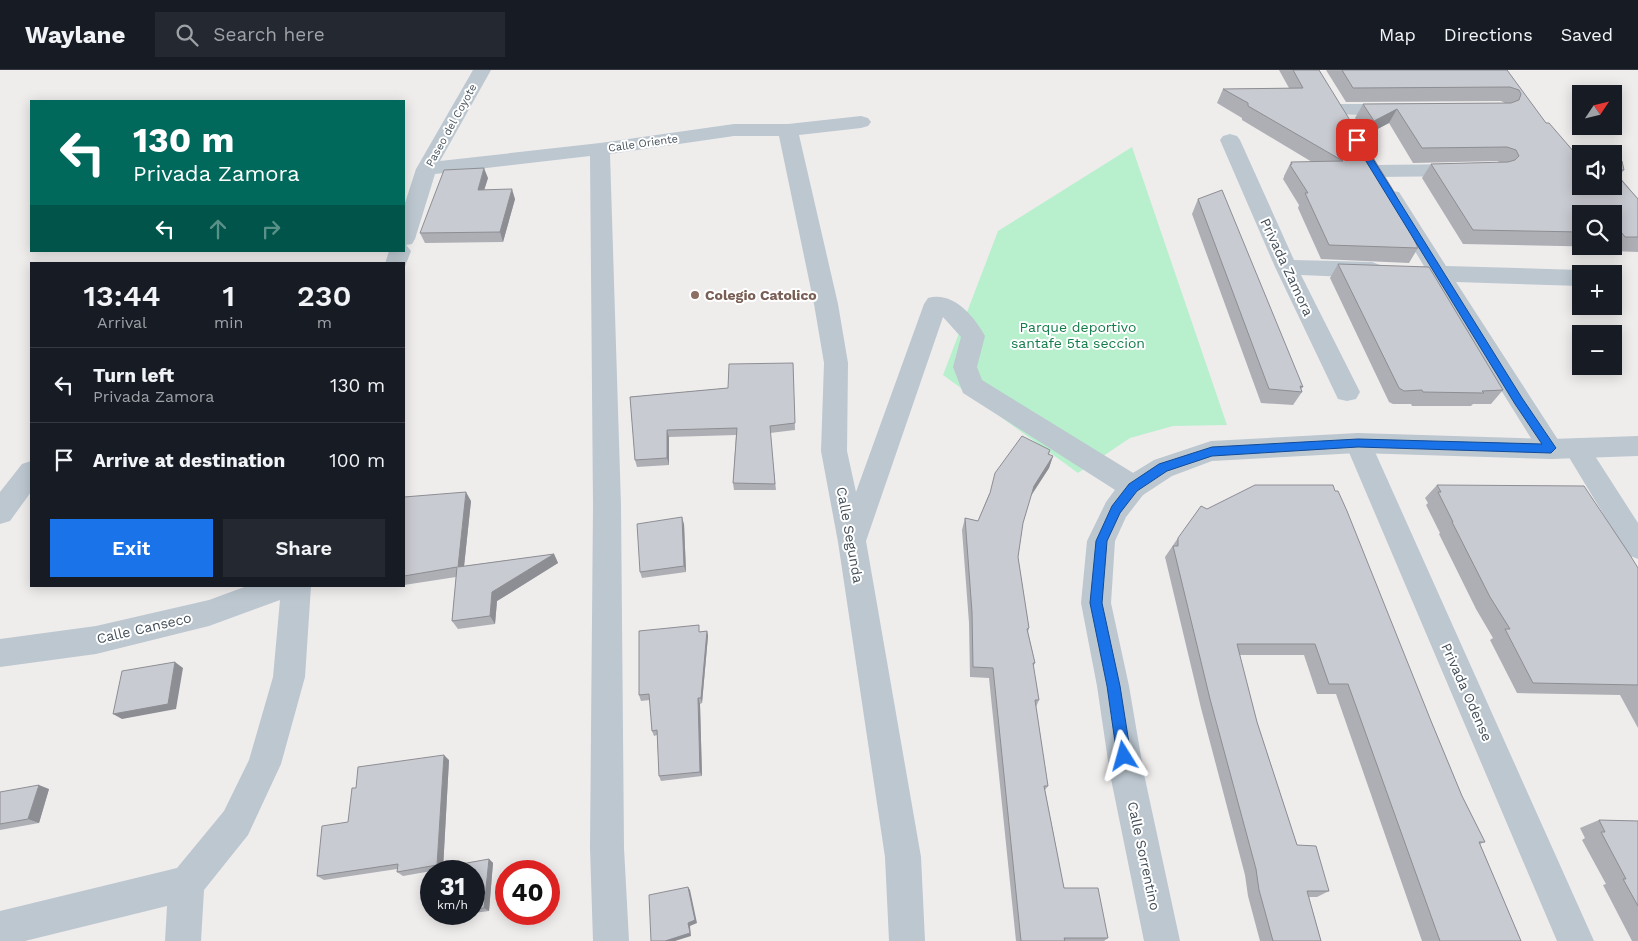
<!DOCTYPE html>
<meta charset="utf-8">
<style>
body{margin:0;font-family:"Work Sans",sans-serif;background:#242831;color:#f1f3f6;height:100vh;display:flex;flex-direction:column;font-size:19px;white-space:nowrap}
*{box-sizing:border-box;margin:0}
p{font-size:16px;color:#9ea1a6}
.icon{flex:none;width:28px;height:28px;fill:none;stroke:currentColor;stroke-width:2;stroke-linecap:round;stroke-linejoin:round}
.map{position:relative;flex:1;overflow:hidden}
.sheet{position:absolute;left:30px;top:192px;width:375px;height:325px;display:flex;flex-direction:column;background:#171b24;border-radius:0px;box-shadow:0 2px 12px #0003}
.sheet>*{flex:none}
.hud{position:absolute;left:30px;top:30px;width:375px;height:152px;border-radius:0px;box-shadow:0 2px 12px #0003;background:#00695c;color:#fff;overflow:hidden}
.needle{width:32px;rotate:55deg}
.fabs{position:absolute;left:1572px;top:15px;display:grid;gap:10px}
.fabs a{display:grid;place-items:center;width:50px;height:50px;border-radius:0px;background:#171b24;box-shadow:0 2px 12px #0003;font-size:25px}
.speed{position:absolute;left:420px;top:790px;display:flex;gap:10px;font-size:25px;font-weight:700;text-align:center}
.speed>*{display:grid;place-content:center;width:65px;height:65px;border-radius:50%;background:#171b24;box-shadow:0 2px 12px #0003;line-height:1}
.speed small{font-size:12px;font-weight:400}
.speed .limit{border:8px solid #d22;background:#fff;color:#111}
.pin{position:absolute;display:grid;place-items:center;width:42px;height:42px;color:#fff;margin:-21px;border-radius:10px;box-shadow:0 2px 8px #0006}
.me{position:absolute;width:55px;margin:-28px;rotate:352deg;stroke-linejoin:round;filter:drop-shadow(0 0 4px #0008)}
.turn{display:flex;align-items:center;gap:18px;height:105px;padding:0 20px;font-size:22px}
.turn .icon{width:65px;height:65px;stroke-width:2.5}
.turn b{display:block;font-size:35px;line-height:42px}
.lanes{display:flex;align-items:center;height:48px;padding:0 20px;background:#0003;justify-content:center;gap:25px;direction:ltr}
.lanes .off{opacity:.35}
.eta{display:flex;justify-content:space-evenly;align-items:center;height:85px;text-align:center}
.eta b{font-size:30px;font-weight:600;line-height:35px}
.cta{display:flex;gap:10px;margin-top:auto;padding:10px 20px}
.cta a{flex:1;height:58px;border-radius:0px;background:#1a73e8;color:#fff;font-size:20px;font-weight:600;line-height:58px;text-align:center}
.cta a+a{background:#242831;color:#f1f3f6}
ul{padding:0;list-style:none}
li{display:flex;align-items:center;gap:15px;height:75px;padding:0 20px;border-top:1px solid #363941}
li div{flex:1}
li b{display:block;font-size:19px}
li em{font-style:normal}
header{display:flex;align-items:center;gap:30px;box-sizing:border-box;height:70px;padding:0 25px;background:#171b24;border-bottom:1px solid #363941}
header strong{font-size:24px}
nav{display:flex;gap:28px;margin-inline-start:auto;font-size:18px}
.search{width:350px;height:45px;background:#242831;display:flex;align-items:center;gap:12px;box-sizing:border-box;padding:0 18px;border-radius:0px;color:#9ea1a6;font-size:19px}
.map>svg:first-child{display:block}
.green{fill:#b8f0ce}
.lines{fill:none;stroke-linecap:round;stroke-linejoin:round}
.minor{fill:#bcc7d0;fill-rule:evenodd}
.tertiary{fill:#bcc7d0;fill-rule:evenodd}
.wall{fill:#adafb5;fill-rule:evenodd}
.shaded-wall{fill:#8d8e93}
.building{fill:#c9cbd2;stroke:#8d8e93}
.route{fill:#1a73e8;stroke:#114b97}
.education-dot{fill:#8d6e63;stroke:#fff;stroke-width:2}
.labels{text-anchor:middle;stroke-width:4;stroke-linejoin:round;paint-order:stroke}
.far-street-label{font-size:11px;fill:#44505a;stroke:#fff}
.street-label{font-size:14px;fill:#44505a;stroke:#fff}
.education-label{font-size:14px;font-weight:bold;fill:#785e54;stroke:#fff;text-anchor:start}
.park-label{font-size:14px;fill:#137d4a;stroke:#fff}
</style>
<header>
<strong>Waylane</strong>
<div class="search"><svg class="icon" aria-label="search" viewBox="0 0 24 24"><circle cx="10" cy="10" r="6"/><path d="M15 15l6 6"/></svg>Search here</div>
<nav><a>Map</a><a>Directions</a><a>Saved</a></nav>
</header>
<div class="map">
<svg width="1638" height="871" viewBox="0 0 1638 871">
<rect width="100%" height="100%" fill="#efecec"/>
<path class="green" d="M 1132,77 L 1227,355 L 1173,356 L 1130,368 L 1078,403 L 943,305 L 998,161 Z"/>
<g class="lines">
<path class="minor" d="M 473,0 L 491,0 L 440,91 L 600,73 L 734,54 L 788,54 L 861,46 L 868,48 L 871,52 L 868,56 L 861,58 L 799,65 L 838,234 L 848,293 L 847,381 L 856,422 L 924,234 L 928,228 C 953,221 974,246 985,266 L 977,297 L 982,310 L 1143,409 L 1147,417 L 1143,425 L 1133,428 L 1123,425 L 963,323 L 953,297 L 961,267 L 943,247 L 866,471 L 921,787 L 925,871 L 889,871 L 885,787 L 838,472 L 821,381 L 824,293 L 814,234 L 779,66 L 734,66 L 610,84 L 621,436 L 624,778 L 629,871 L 593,871 L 590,778 L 593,436 L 590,86 L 435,104 L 415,169 L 412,174 L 406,175 L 411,181 L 404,199 L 404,194 L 385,194 L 389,181 L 404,181 L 404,136 L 416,99 Z
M 1339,34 L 1397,34 L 1404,36 L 1407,40 L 1404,44 L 1397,46 L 1332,44 L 1329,40 L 1332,36 Z
M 1230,64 L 1237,66 L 1240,70 L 1294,190 L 1372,192 L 1380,195 L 1383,200 L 1380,205 L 1372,208 L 1301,205 L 1360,322 L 1356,329 L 1347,331 L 1338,329 L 1275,197 L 1220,70 L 1223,66 Z
M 1465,94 L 1472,96 L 1475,100 L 1472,104 L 1465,106 L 1375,107 L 1368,105 L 1365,101 L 1368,97 L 1375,95 Z
M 1392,121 L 1399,122 L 1446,196 L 1581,200 L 1589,203 L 1581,204 L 1581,216 L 1456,212 L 1564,379 L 1568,372 L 1577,369 L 1586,372 L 1638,453 L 1638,489 L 1628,485 L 1564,379 L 1560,386 L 1551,389 L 1542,386 L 1433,211 L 1417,208 L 1414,203 L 1417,198 L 1424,196 L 1382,127 L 1385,122 Z
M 1358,363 L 1367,366 L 1371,373 L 1594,871 L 1557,871 L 1345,373 L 1349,366 Z
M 31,391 L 31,422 L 10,451 L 0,454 L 0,422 L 22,394 Z
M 247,516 L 311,516 L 305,607 L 281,694 L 248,765 L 204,820 L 201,871 L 165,871 L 167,836 L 25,871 L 0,871 L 0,841 L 177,798 L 224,741 L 249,690 L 273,607 L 280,530 L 209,556 L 96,584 L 0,597 L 0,569 L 96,556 L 209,530 Z"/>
<path class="tertiary" d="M 1358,363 L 1551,369 L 1638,366 L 1638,386 L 1551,389 L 1358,383 L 1212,391 L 1172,406 L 1143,425 L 1126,447 L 1115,471 L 1111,533 L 1129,616 L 1144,704 L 1180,871 L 1144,871 L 1110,704 L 1097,616 L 1081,533 L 1087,471 L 1106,432 L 1123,409 L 1154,390 L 1211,371 Z"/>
</g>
<path class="wall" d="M 1279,0 L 1319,0 L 1413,159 L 1411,163 L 1418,178 L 1409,193 L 1321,189 L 1298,138 L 1299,135 L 1283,109 L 1284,107 L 1284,106 L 1291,92 L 1312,92 L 1242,50 L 1242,48 L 1217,33 L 1223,19 L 1289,18 Z
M 1326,0 L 1507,0 L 1581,116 L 1614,91 L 1624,100 L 1619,106 L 1638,129 L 1638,182 L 1612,181 L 1609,177 L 1463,174 L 1422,108 L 1431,94 L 1502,93 L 1497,91 L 1413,93 L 1389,53 L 1366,65 L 1355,48 L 1363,34 L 1505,33 L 1501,31 L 1346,32 ZM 1581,144 L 1614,144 L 1614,176 L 1581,176 Z
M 488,108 L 484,120 L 515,129 L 503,172 L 425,173 L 420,163 Z
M 1198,129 L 1303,317 L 1301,319 L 1302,322 L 1293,335 L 1261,333 L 1192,144 Z
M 1338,194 L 1503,320 L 1491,334 L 1473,334 L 1471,336 L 1412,336 L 1411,334 L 1393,334 L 1389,332 L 1330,208 Z
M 793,293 L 795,360 L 770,363 L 776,420 L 734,420 L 733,413 L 736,365 L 669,367 L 669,395 L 637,397 L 635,390 L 630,327 L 728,318 Z
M 1050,380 L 1049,385 L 1053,386 L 1049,398 L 1031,426 L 1023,453 L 1018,487 L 1029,558 L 1028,562 L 1035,593 L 1033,597 L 1039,630 L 1036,637 L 1048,716 L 1045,720 L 1064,818 L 1108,868 L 1104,871 L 1016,871 L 989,608 L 970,607 L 969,553 L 962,460 L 965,448 L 978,451 L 989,424 Z
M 1437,415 L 1638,498 L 1638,658 L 1620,625 L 1517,623 L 1490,570 L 1493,568 L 1476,539 L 1439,464 L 1440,463 L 1426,435 L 1428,433 L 1425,428 Z
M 404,427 L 471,431 L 464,496 L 554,484 L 558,493 L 497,531 L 495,554 L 458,559 L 452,551 L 456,507 L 404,515 Z
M 684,454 L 686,502 L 642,508 L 640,502 Z
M 1178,468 L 1431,651 L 1462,726 L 1485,772 L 1480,774 L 1521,871 L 1422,871 L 1336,624 L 1317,624 L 1304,585 L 1239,585 L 1257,652 L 1297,775 L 1329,821 L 1317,827 L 1309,827 L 1321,871 L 1260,871 L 1248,826 L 1245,805 L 1201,638 L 1165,487 Z
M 707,561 L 708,566 L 702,633 L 700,634 L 702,706 L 661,711 L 659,706 L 657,665 L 654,666 L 652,661 L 650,630 L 641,631 L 639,625 L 700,562 Z
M 449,690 L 443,799 L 403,806 L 397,802 L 397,799 L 324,810 L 317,806 L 348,752 L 356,718 Z
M 49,719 L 39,753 L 0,760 L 0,722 Z
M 1599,750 L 1638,751 L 1638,871 L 1632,871 L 1603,815 L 1606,814 L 1582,770 L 1585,768 L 1580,758 Z
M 489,789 L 493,793 L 489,841 L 474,843 L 474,801 Z
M 443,844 L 467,844 L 447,846 Z"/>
<path class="shaded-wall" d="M 1397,39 L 1389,53 L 1366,65 L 1374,51 Z
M 484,98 L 488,108 L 481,130 L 478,120 Z
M 512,119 L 515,129 L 503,172 L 500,162 Z
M 667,360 L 669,367 L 669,395 L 667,388 Z
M 1053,386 L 1049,398 L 1030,427 L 1034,416 Z
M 466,422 L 471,431 L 463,506 L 458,497 Z
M 682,447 L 684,454 L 686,502 L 684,496 Z
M 554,484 L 558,493 L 497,531 L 495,554 L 490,546 L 492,522 Z
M 707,561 L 708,566 L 702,633 L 701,628 Z
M 175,592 L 183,598 L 176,639 L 122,649 L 113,644 Z
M 698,628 L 700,634 L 702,706 L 700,702 Z
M 444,685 L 449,690 L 443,799 L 437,795 Z
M 39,715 L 49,719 L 39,753 L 28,749 Z
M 489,789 L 493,793 L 489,841 L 484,838 Z
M 688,817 L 690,820 L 697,853 L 690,856 L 691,866 L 675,871 L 665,871 L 688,853 Z"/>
<path class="building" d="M 1293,0 L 1319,0 L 1393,120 L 1413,159 L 1409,159 L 1418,178 L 1329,175 L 1305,123 L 1308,123 L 1290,95 L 1292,94 L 1291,92 L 1343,91 L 1248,36 L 1248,33 L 1223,19 L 1303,18 Z
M 1342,0 L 1507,0 L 1546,53 L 1549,53 L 1581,90 L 1581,116 L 1614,116 L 1614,91 L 1622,91 L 1624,100 L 1617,100 L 1615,103 L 1638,129 L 1638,167 L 1625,167 L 1622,163 L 1614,163 L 1614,144 L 1581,144 L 1581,162 L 1473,160 L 1431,94 L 1508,92 L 1515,90 L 1519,86 L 1516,80 L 1507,77 L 1422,78 L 1397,39 L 1374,51 L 1363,34 L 1511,33 L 1519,30 L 1521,24 L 1519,20 L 1510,17 L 1353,18 Z
M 484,98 L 478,120 L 512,119 L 500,162 L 420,163 L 444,100 Z
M 1222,120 L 1303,317 L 1300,316 L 1302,322 L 1269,319 L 1198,129 Z
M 1338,194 L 1429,197 L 1503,320 L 1482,321 L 1484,323 L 1423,322 L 1422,320 L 1404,321 L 1399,318 Z
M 793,293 L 795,353 L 770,356 L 775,414 L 733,413 L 737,358 L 667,360 L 667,388 L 635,390 L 630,327 L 728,318 L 729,294 Z
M 1022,366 L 1050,380 L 1048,384 L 1053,386 L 1034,416 L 1023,453 L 1018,487 L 1029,558 L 1027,559 L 1035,593 L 1033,593 L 1039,630 L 1035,630 L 1048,716 L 1044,716 L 1064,818 L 1098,818 L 1108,868 L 1064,868 L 1065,871 L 1021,871 L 993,598 L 973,597 L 972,542 L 965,448 L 978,451 L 990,423 L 995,403 Z
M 1255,415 L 1333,415 L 1335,421 L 1338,421 L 1347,441 L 1431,651 L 1462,726 L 1485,772 L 1479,772 L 1521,871 L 1440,871 L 1348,614 L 1329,614 L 1315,574 L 1237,574 L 1257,652 L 1297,775 L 1316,776 L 1329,821 L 1307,821 L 1321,871 L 1273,871 L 1259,820 L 1256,799 L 1210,629 L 1173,476 L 1178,476 L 1178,468 L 1201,436 L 1207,439 Z
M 1437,415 L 1584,416 L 1630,485 L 1638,498 L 1638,615 L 1533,613 L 1505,559 L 1510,559 L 1490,527 L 1452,452 L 1453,452 L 1438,422 L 1441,422 Z
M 466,422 L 458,497 L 554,484 L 492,522 L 490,546 L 452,551 L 457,497 L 404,506 L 404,427 Z
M 682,447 L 684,496 L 640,502 L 637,454 Z
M 699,555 L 699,562 L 707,561 L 701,628 L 698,628 L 700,702 L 659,706 L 657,660 L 652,661 L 649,624 L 639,625 L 639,561 Z
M 175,592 L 168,634 L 113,644 L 122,601 Z
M 444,685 L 437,795 L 397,802 L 398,794 L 317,806 L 322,756 L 348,752 L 352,718 L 356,718 L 358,697 Z
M 39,715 L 28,749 L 0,754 L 0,722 Z
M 1599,750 L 1638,751 L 1638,836 L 1623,809 L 1626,809 L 1601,762 L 1605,762 Z
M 489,789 L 484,838 L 474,839 L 474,801 L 445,801 L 445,797 Z
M 688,817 L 695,850 L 688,853 L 690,863 L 665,871 L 651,871 L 649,825 Z"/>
<path class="route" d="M 1357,68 L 1361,70 L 1522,328 L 1556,378 L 1551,383 L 1358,377 L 1212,386 L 1167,401 L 1137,421 L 1120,443 L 1107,471 L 1102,533 L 1120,616 L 1131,686 L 1129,691 L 1124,693 L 1119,691 L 1117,686 L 1107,616 L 1090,533 L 1096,471 L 1112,436 L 1129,414 L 1159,394 L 1212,377 L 1358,369 L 1542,374 L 1515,334 L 1353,70 Z"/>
<circle class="education-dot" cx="695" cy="225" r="5"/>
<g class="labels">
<g class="far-street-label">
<text transform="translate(451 55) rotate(-61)" y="4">Paseo del Coyote</text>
<text transform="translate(643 73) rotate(-8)" y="4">Calle Oriente</text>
</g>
<g class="street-label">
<text transform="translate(1287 197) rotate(65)" y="5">Privada Zamora</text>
<text transform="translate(850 465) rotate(80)" y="5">Calle Segunda</text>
<text transform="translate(144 558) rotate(-13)" y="5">Calle Canseco</text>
<text transform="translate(1467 622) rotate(66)" y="5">Privada Odense</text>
<text transform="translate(1144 786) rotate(78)" y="5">Calle Sorrentino</text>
</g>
<g class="education-label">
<text x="705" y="230">Colegio Catolico</text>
</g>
<g class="park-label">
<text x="1078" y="262">Parque deportivo<tspan x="1078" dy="16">santafe 5ta seccion</tspan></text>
</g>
</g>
</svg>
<div class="fabs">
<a><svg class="needle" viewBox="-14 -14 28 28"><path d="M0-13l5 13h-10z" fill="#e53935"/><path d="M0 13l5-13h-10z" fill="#9ea1a6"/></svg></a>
<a><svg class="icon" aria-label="sound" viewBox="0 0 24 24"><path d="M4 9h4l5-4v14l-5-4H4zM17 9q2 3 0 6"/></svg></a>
<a><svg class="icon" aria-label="search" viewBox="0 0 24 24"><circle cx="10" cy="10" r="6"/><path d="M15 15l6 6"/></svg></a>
<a>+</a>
<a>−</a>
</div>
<div class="speed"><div>31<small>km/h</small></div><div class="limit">40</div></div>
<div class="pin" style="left:1357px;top:70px;background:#d93025"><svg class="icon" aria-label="arrive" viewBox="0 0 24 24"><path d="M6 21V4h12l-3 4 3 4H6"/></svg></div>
<svg class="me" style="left:1124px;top:686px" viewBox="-20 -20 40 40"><path d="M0-17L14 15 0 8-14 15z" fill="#1a73e8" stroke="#fff" stroke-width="4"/></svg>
<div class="hud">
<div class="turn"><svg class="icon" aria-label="left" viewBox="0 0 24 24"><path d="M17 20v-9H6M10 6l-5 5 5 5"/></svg><div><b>130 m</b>Privada Zamora</div></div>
<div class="lanes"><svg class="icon" aria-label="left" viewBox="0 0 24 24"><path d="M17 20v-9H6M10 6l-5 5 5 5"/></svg><svg class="icon off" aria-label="ahead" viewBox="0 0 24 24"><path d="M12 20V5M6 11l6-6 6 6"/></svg><svg class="icon off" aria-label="right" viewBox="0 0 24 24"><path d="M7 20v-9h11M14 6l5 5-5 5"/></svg></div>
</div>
<section class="sheet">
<div class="eta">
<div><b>13:44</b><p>Arrival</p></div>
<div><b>1</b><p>min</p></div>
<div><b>230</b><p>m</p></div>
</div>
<ul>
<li><svg class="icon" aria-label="left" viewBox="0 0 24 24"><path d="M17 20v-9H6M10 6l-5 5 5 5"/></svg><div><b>Turn left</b><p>Privada Zamora</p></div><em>130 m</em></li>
<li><svg class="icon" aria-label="arrive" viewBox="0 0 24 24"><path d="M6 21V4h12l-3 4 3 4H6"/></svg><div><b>Arrive at destination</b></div><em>100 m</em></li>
</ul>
<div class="cta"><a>Exit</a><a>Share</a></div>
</section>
</div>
